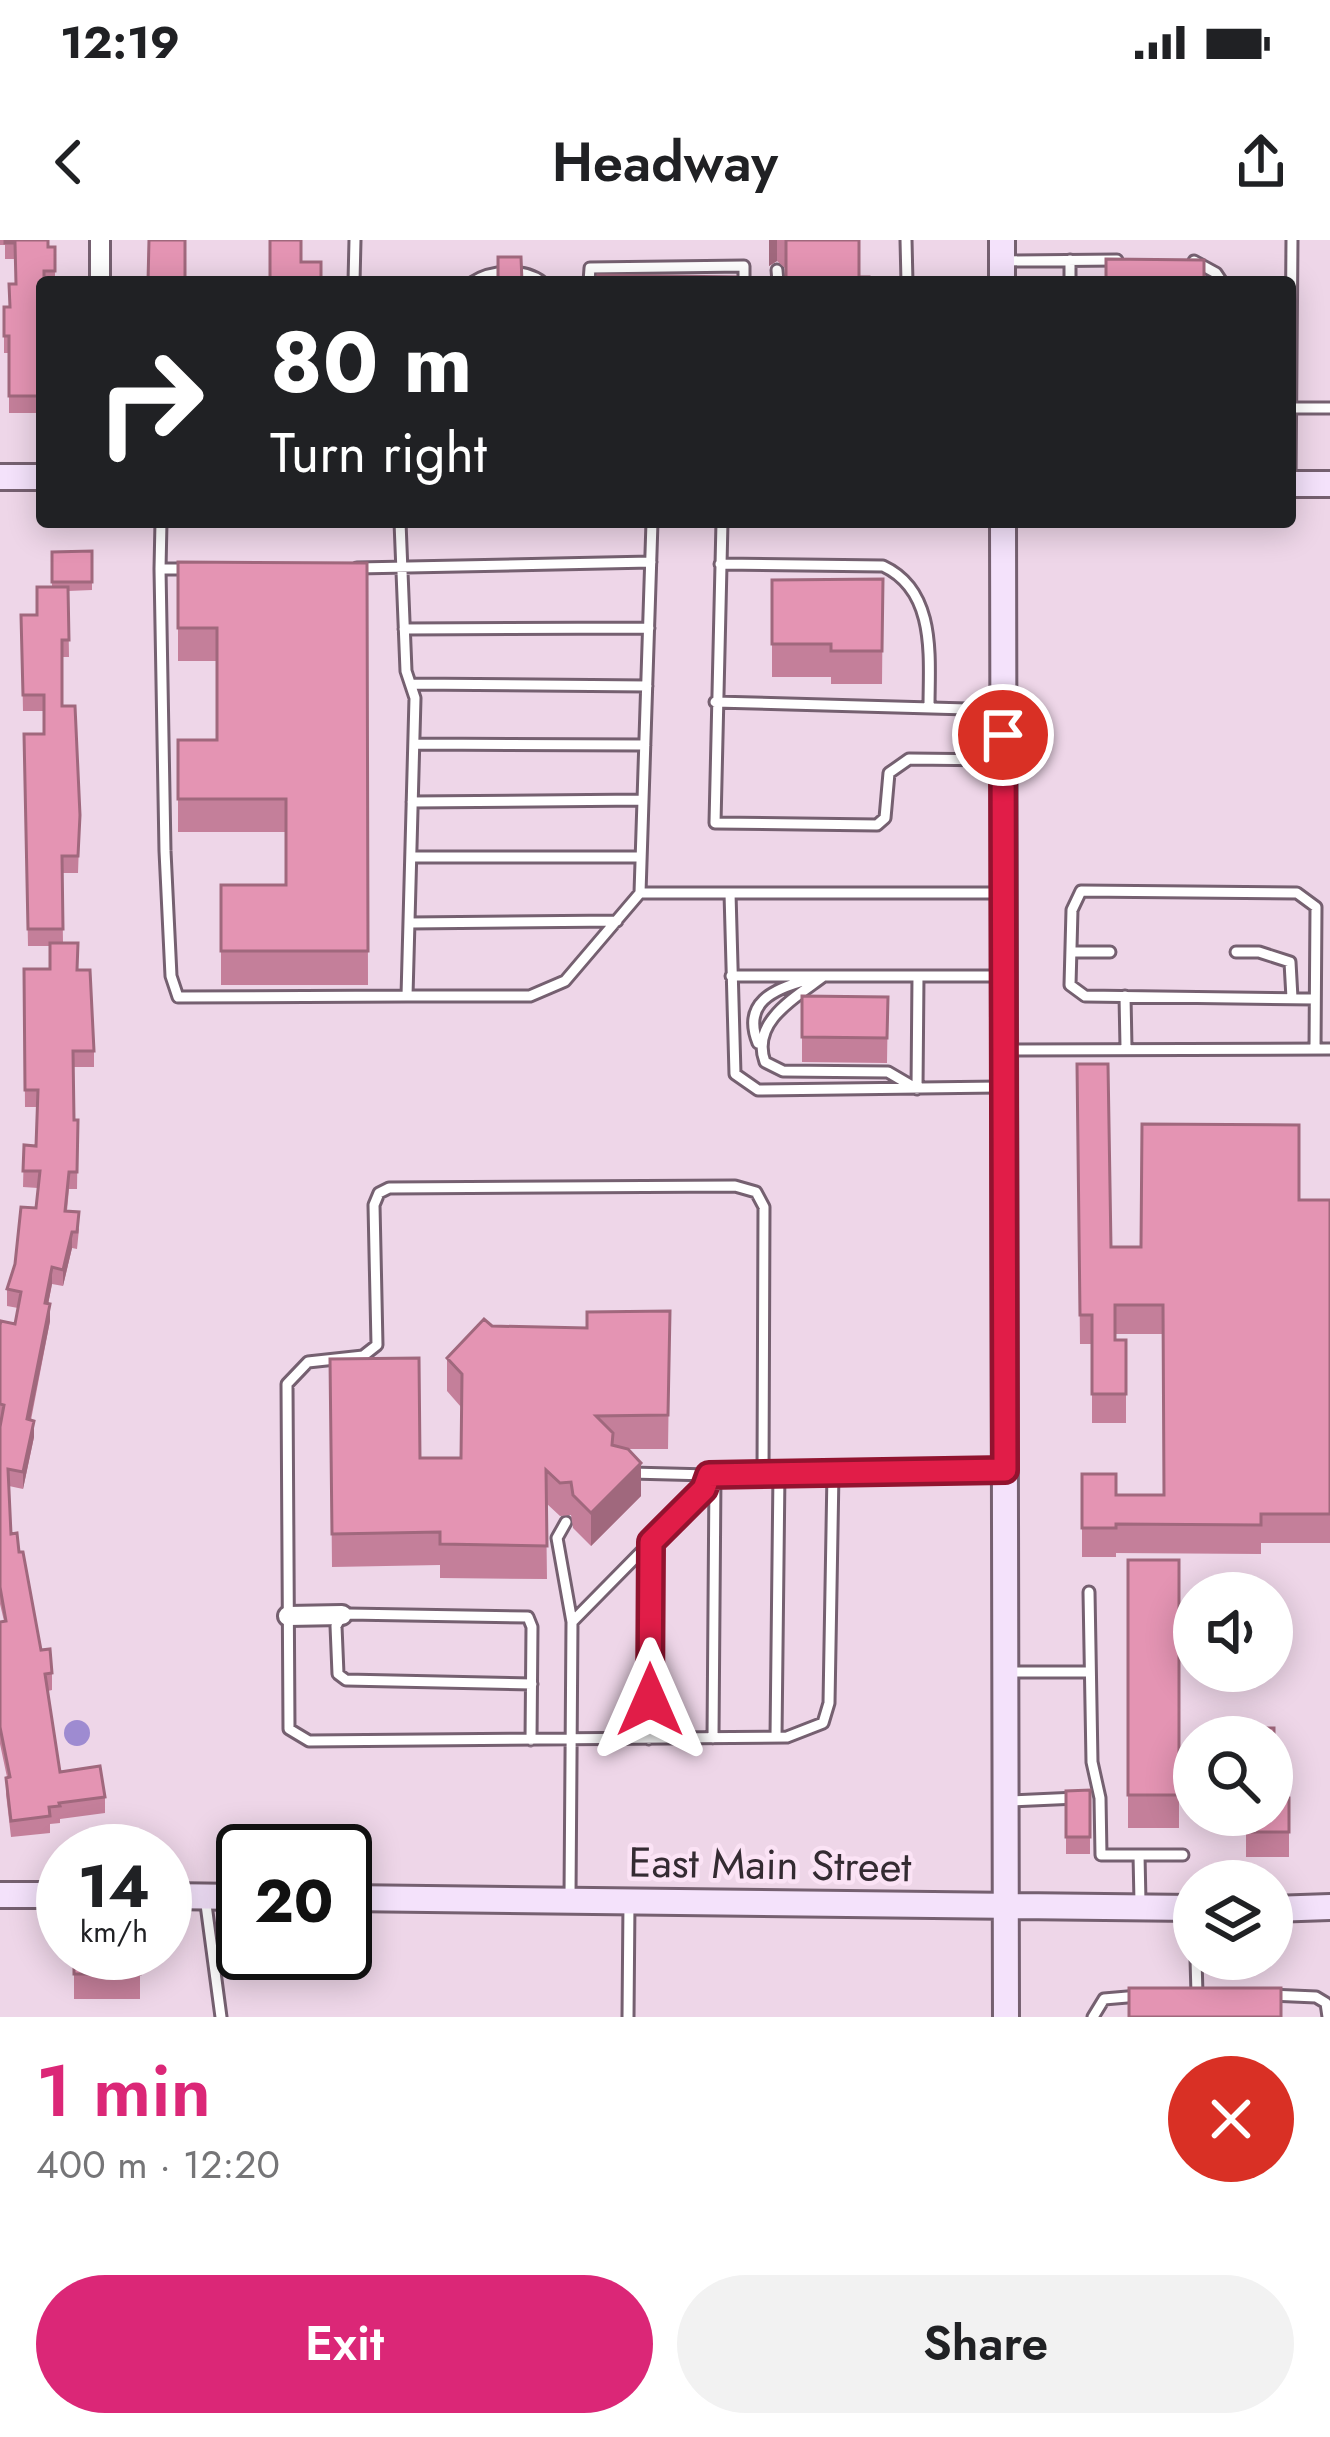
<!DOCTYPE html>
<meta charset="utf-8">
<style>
body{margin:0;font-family:Jost,sans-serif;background:#f2f2f2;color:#202124;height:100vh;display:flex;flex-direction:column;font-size:45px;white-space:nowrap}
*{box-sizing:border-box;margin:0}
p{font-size:39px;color:#757577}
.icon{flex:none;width:66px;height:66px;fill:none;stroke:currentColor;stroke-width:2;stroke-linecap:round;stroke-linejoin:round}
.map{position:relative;height:1777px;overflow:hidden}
.drawer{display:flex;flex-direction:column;background:#fff;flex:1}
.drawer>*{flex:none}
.top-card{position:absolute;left:36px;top:36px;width:1260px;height:252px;border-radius:12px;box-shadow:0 6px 30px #0003;background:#202124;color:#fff;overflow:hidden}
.controls{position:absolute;left:1173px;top:1332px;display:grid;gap:24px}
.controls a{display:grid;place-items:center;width:120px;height:120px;border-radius:50%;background:#fff;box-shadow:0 6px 30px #0003;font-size:60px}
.speed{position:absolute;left:36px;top:1584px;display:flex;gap:24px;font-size:60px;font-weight:700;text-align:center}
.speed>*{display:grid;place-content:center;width:156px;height:156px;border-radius:50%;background:#fff;box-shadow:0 6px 30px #0003;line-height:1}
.speed small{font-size:30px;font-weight:400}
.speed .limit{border:6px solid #111;border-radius:18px;background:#fff;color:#111}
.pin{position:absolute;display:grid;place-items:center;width:102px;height:102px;color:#fff;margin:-51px;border:6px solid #fff;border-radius:50%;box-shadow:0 3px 12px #0007}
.me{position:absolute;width:132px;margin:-66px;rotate:0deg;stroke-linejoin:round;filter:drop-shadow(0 0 9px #0008)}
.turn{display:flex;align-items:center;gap:42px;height:252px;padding:0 36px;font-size:54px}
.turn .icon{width:156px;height:156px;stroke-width:2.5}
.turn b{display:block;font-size:84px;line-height:102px}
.round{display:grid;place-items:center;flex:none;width:126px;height:126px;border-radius:63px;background:#f2f2f2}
.summary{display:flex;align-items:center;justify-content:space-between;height:204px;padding:0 36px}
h1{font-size:72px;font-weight:600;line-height:90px;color:#db2777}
.primary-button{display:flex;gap:24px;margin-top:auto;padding:24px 36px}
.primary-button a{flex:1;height:138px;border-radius:72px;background:#db2777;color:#fff;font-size:48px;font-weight:600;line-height:138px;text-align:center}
.primary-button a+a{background:#f2f2f2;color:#202124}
.status{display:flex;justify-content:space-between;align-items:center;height:84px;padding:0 60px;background:#fff;direction:ltr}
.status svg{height:33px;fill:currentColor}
header{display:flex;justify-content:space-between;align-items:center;height:156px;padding:0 36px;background:#fff;font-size:54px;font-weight:600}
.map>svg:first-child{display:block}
.water{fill:#9e8bd1}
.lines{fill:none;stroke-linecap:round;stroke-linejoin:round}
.lane-casing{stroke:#756070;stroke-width:15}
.street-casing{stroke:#756070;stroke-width:24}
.secondary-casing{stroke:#756070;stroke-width:30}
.lane{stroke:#fff;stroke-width:9}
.street{stroke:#fff;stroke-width:18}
.secondary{stroke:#f4e2fb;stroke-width:24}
.wall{fill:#c47f9a}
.shaded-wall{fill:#a0687d}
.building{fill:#e494b3;stroke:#a0687d;stroke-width:3}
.route-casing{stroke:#92132f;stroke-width:30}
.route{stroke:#e11d48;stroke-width:21}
.labels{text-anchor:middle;stroke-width:9;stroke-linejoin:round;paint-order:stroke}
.street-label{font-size:42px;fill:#342b32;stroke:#fbe3f5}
</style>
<div class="status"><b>12:19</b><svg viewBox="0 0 49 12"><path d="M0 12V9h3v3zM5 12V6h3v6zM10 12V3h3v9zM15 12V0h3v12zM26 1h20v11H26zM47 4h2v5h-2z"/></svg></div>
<header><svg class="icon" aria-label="back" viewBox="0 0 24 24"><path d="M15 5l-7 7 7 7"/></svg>Headway<svg class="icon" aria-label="share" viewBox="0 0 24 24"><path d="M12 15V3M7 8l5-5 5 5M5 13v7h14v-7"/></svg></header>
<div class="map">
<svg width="1330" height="1777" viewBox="0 0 1330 1777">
<rect width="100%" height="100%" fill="#eed6e8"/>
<path class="water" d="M64 1493a13 13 0 1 1 26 0a13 13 0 1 1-26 0Z"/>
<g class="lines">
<g class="lane-casing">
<path id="lane" d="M 906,0 L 907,42
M 1070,20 L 1070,42
M 1002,21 L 1117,20
M 1194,21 L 1216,33 L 1222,42
M 777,30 L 778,42
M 354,42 L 355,0
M 473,42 C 491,30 525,28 542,42
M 589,42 L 590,28 L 744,26 L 744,42
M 1291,168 L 1330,168
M 1290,241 L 1292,0
M 161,282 L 160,329 L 190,329
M 400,282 L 406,431 L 415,458 L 407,756 L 530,756 L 565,741 L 640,653 L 652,282
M 722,282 L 715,583 L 877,585 L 885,578 L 889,533 L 909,519 L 1003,520
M 720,324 L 883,326 C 937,351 929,418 929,467
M 357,328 L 651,322
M 160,329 L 165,611 L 171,736 L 178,757 L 407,756
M 404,389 L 649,388
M 411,444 L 647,446
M 715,462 L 1003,470
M 414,504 L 645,505
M 412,562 L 643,560
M 411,617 L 641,617
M 640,653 L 1003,653
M 730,653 L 735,834 L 758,850 L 999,847
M 410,683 L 617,681
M 1071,712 L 1110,712
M 1236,712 L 1259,712 L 1290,722 L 1292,758
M 731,736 L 1002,736
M 824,736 C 796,757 750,782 765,822 L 783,831 L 888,832 L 917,849
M 1125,756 L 1126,807
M 758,803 C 742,763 773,749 807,740
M 1315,809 L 1316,667 L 1297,653 L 1081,651 L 1072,670 L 1070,745 L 1085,756 L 1315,759
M 1009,810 L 1330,809
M 917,849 L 918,736
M 631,1233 L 709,1235
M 763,1234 L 764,967 L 756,952 L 735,946 L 389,948 L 379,953 L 374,965 L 377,1105 L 363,1116 L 308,1122 L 287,1144 L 289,1489 L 309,1501 L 787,1497 L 823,1483 L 829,1463 L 833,1233
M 566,1282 L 557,1298 L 572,1382
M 1089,1352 L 1092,1522 L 1100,1558 L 1101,1615 L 1183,1615
M 1006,1432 L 1090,1432
M 776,1497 L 779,1233
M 713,1498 L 715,1235
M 649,1499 L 651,1302
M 531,1500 L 532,1387 L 528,1377 L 348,1374 L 342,1375 L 336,1386 L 338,1434 L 346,1440 L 532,1444
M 1010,1561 L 1077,1558
M 1139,1615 L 1140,1662
M 570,1656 L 572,1382 L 703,1249 L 709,1235 L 1002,1230
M 205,1657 L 221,1777
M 1196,1719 L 1197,1754
M 1270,1755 L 1316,1757 L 1326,1763 L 1328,1777
M 628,1777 L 629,1662
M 1093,1777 L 1104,1759 L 1139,1756"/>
</g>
<g class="street-casing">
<path id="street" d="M 100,0 L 100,42
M 288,1376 L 342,1375"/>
</g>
<g class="secondary-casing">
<path id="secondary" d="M 1002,0 L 1002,42
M 0,237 L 42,237
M 1290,244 L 1330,244
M 1003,282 L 1006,1777
M 0,1655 L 63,1655
M 165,1656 L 243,1657
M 345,1658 L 1194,1668
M 1272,1669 L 1330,1667"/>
</g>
<use href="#lane" class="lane"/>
<use href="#street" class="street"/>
<use href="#secondary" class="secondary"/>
</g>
<path class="wall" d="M 0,0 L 48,0 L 48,7 L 55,7 L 55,42 L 42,42 L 42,173 L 9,173 L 9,113 L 4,113 L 4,67 L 9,67 L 16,44 L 15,19 L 5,19 L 5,5 L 0,5 Z
M 769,0 L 859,0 L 859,37 L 786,29 L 777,21 L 769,26 Z
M 92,311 L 92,350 L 68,351 L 69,417 L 62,417 L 62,466 L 80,575 L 78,633 L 62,633 L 63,703 L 78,730 L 94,811 L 94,827 L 73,827 L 74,880 L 78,880 L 77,949 L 69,949 L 67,971 L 79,989 L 77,1009 L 72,1008 L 63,1046 L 52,1044 L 48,1064 L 50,1081 L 31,1180 L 34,1197 L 23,1249 L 9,1246 L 11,1294 L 19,1312 L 41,1410 L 52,1433 L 52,1450 L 48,1451 L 60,1532 L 105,1557 L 105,1573 L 60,1579 L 60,1583 L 50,1584 L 50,1593 L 11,1597 L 6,1554 L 7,1537 L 0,1504 L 0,1382 L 4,1381 L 0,1364 L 0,1085 L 15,1084 L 18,1068 L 7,1066 L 7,1049 L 36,968 L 38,948 L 23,947 L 24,905 L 36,906 L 37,867 L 25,867 L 24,729 L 50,729 L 50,706 L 28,706 L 24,494 L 44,494 L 44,471 L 23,471 L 21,375 L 37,375 L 52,347 L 52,312 Z
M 178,322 L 367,323 L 368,745 L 221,745 L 221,645 L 286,645 L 286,592 L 178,592 L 178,500 L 217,500 L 217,421 L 178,421 Z
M 883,339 L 882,444 L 831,444 L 831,437 L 772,437 L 772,340 Z
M 802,756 L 888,757 L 887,823 L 802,822 Z
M 1077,824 L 1111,1007 L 1141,1007 L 1299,960 L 1330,960 L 1330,1303 L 1261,1303 L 1261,1314 L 1116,1313 L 1116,1317 L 1082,1317 L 1082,1234 L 1116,1255 L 1164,1255 L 1163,1094 L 1115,1094 L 1115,1100 L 1126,1100 L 1126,1183 L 1092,1183 L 1092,1104 L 1080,1104 Z
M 670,1071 L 668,1209 L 627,1209 L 641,1256 L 591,1306 L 573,1288 L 571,1275 L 560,1276 L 546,1263 L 547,1339 L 440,1338 L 440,1325 L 332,1327 L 330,1119 L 420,1218 L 461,1218 L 461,1167 L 447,1151 L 447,1118 L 492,1086 L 587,1088 Z
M 1128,1320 L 1179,1320 L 1179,1588 L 1128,1588 Z
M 1090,1550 L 1090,1614 L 1066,1614 L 1066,1551 Z
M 1274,1558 L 1289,1558 L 1289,1617 L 1246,1617 L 1246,1583 L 1234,1583 L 1234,1575 L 1272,1575 Z
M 74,1713 L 140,1713 L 140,1759 L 74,1759 Z"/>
<path class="shaded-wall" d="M 769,0 L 777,0 L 777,21 L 769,26 Z
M 72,992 L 72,1008 L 63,1046 L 63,1030 Z
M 52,1027 L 52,1044 L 45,1080 L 45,1063 Z
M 50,1064 L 50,1081 L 27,1196 L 27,1179 Z
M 34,1181 L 34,1197 L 23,1249 L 23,1232 Z
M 641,1223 L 641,1256 L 591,1306 L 591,1273 Z"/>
<path class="building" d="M 5,0 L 48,0 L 48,7 L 55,7 L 55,31 L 44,31 L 44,42 L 42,42 L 42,156 L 9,156 L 9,96 L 4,96 L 4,67 L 10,67 L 9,44 L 16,44 L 15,3 L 5,3 Z
M 149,0 L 185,0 L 185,42 L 148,42 Z
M 270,0 L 301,0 L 301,22 L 321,22 L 321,42 L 270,42 Z
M 786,0 L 859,0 L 859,37 L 869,37 L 869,42 L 786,42 Z
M 498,17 L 521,17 L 522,42 L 498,42 Z
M 1106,19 L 1204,20 L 1204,38 L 1252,38 L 1252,42 L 1106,42 Z
M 598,35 L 736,37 L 736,42 L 598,42 Z
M 92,311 L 92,342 L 52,342 L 52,312 Z
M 178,322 L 367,323 L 368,711 L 221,711 L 221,645 L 286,645 L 286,559 L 178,559 L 178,500 L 217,500 L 217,388 L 178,388 Z
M 883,339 L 882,411 L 831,411 L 831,404 L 772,404 L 772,340 Z
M 37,347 L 68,347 L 69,400 L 62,400 L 62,466 L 75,466 L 80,575 L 78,616 L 62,616 L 63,689 L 28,689 L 24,494 L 44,494 L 44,455 L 23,455 L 21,375 L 37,375 Z
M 50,703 L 78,703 L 77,730 L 90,730 L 94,811 L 73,811 L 74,880 L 78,880 L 77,932 L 69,932 L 65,971 L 79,972 L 77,992 L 72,992 L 63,1030 L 52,1027 L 45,1063 L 50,1064 L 27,1179 L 34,1181 L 23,1232 L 8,1229 L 11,1294 L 17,1293 L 19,1312 L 23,1312 L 41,1410 L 50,1409 L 52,1433 L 45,1434 L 60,1532 L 100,1526 L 105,1557 L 59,1563 L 60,1566 L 49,1567 L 50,1576 L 11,1581 L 6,1538 L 10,1537 L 0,1487 L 0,1382 L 6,1381 L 0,1347 L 0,1187 L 4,1165 L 0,1164 L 0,1085 L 1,1081 L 15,1084 L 21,1052 L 7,1049 L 15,1024 L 21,967 L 36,968 L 40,931 L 23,931 L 24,905 L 36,906 L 38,850 L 25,850 L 24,729 L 50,729 Z
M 802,756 L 888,757 L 887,798 L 802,797 Z
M 1077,824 L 1108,824 L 1111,1007 L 1141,1007 L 1142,884 L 1299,885 L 1299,960 L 1330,960 L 1330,1274 L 1261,1274 L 1261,1285 L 1116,1284 L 1116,1288 L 1082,1288 L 1082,1234 L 1116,1234 L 1116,1255 L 1164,1255 L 1163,1065 L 1115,1065 L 1115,1100 L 1126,1100 L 1126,1154 L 1092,1154 L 1092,1075 L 1080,1075 Z
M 670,1071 L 668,1175 L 596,1176 L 613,1193 L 612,1205 L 628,1209 L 641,1223 L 591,1273 L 573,1255 L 571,1242 L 560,1243 L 546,1230 L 547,1306 L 440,1304 L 440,1292 L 332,1294 L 330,1119 L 419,1118 L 420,1218 L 461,1218 L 462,1134 L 447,1118 L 484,1079 L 492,1086 L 587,1088 L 587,1072 Z
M 1128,1320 L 1179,1320 L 1179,1555 L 1128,1555 Z
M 1234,1488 L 1274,1488 L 1274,1558 L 1289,1558 L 1289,1592 L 1246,1592 L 1246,1575 L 1272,1575 L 1272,1497 L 1234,1497 Z
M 1090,1550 L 1090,1597 L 1066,1597 L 1066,1551 Z
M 74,1713 L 140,1713 L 140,1734 L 74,1734 Z
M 1129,1748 L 1281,1748 L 1281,1777 L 1129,1777 Z"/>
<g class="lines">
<g class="route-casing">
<path id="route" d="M 650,1460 L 651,1302 L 704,1249 L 709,1235 L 1005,1230 L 1003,495"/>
</g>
<use href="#route" class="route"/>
</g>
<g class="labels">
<g class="street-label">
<text transform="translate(770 1624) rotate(1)" y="15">East Main Street</text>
</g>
</g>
</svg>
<div class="controls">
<a><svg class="icon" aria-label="sound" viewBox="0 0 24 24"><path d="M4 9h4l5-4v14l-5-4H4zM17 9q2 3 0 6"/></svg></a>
<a><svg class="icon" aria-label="search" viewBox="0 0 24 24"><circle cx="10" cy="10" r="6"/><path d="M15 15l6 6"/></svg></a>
<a><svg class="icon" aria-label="layers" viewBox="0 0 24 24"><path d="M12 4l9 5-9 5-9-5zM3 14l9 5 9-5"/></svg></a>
</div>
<div class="speed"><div>14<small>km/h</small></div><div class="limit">20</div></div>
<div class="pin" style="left:1003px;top:495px;background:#d93025"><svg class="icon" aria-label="arrive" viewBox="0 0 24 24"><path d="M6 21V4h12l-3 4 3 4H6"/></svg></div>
<svg class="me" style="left:650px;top:1460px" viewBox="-20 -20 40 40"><path d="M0-17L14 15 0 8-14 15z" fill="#e11d48" stroke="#fff" stroke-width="4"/></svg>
<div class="top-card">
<div class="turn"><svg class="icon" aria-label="right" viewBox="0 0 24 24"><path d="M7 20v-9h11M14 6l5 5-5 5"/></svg><div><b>80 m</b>Turn right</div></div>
</div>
</div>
<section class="drawer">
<div class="summary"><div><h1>1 min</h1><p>400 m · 12:20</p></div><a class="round" style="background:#d93025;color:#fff"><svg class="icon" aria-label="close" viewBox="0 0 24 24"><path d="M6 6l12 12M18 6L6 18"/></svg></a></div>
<div class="primary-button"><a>Exit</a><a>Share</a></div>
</section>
